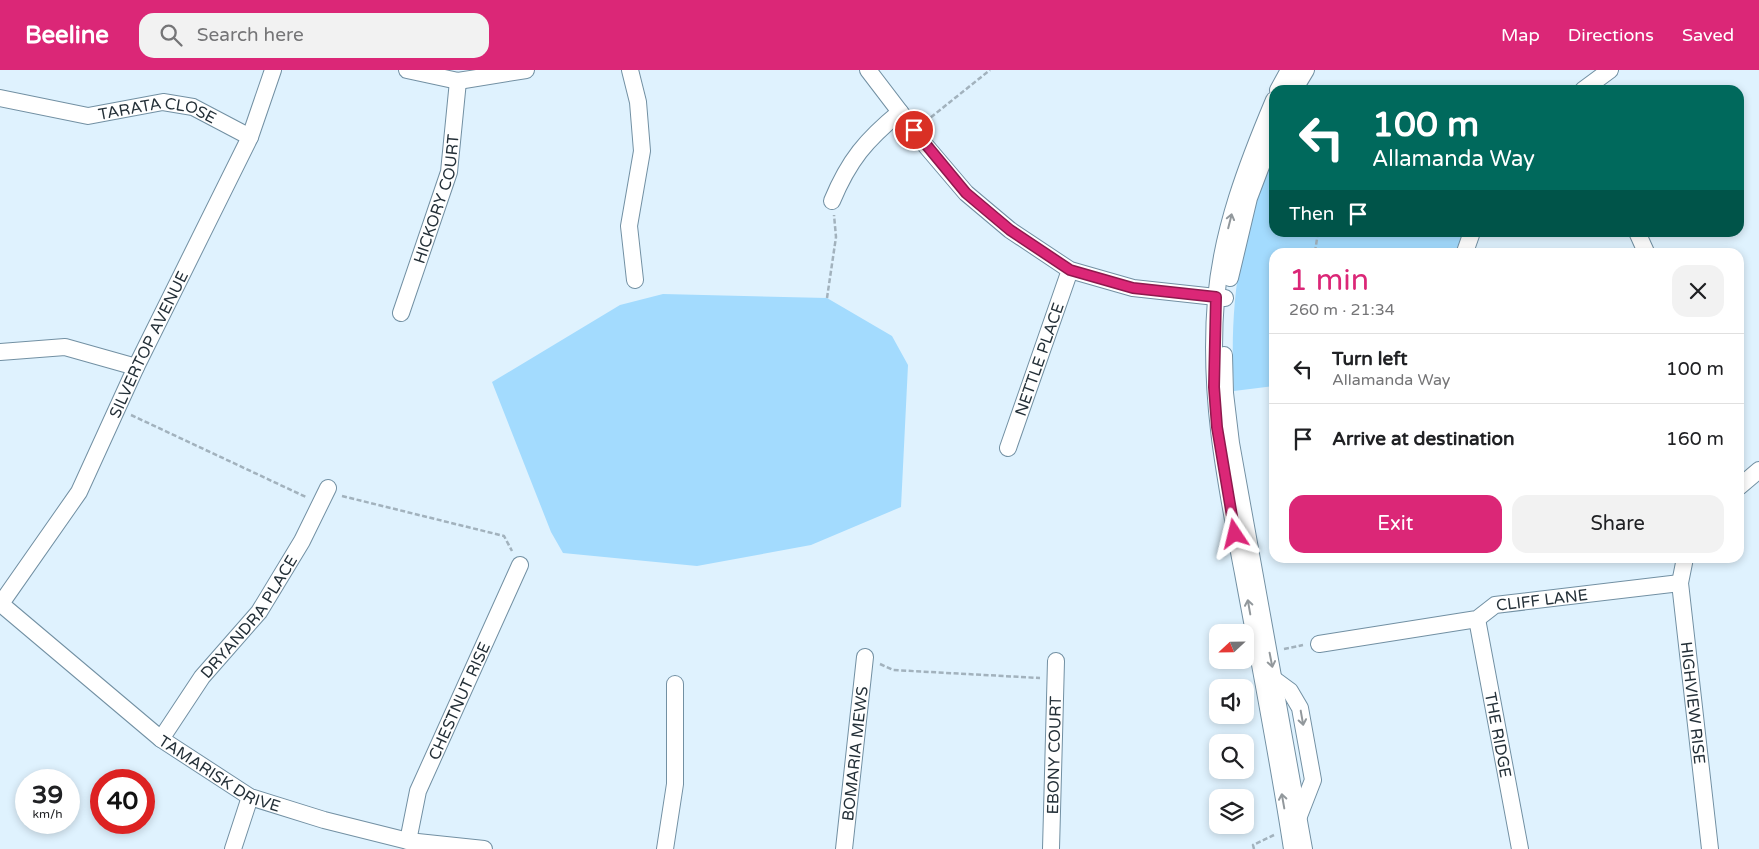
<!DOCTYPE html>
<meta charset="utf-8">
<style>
body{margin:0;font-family:"Varela Round",sans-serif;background:#f2f2f2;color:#202124;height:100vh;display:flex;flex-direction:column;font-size:19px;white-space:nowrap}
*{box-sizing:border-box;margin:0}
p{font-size:16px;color:#757577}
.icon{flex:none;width:28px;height:28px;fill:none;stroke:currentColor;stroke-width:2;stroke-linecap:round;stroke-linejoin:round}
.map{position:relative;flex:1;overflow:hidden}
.sheet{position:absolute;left:1269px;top:178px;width:475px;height:315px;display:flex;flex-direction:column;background:#fff;border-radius:15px;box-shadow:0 2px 8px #0003}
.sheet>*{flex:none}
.hud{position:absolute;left:1269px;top:15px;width:475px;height:152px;border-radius:15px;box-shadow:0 2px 8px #0003;background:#00695c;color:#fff;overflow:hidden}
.needle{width:32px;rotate:248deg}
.fabs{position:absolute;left:1209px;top:554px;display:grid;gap:10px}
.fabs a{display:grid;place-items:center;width:45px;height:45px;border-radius:10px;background:#fff;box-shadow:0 2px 8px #0003;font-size:25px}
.speed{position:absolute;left:15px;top:699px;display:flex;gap:10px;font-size:25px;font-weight:700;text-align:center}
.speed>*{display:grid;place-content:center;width:65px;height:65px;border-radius:50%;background:#fff;box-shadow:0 2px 8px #0003;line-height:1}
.speed small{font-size:12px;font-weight:400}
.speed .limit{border:8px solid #d22;background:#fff;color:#111}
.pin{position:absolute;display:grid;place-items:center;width:42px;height:42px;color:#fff;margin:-21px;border:2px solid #fff;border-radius:50%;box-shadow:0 1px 5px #0007}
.me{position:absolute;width:55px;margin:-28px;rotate:350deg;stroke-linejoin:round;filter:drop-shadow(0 0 4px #0008)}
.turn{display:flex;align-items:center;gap:18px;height:105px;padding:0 20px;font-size:22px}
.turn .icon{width:65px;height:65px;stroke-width:2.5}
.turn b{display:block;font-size:35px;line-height:42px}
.then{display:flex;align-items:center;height:48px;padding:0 20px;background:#0003;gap:10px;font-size:19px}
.round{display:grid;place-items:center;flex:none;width:52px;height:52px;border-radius:15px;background:#f2f2f2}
.headline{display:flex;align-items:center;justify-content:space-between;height:85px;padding:0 20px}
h1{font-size:30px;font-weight:600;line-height:38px;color:#db2777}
.cta{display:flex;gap:10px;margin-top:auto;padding:10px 20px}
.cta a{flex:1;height:58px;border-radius:15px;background:#db2777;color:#fff;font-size:20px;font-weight:600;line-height:58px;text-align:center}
.cta a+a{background:#f2f2f2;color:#202124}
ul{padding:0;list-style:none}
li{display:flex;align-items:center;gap:15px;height:70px;padding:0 20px;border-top:1px solid #e0e0e0}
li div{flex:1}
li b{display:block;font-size:19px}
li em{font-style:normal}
header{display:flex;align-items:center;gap:30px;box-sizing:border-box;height:70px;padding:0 25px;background:#db2777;color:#fff}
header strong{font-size:24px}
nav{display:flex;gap:28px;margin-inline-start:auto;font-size:18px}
.search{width:350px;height:45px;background:#f2f2f2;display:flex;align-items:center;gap:12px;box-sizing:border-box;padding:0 18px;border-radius:15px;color:#757577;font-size:19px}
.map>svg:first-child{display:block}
.green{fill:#a3dbfe}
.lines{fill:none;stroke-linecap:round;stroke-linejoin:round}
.minor-casing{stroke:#7290a3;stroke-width:18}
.path{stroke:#a2b2bd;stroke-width:2.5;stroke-dasharray:5 2.5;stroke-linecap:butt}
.minor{stroke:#fff;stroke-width:16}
.oneway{stroke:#92989c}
.route-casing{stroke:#8e194d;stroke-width:12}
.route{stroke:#db2777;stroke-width:9}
.labels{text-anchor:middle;stroke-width:5;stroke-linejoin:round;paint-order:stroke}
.street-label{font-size:16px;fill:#243038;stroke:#fcfcfc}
</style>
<header>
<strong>Beeline</strong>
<div class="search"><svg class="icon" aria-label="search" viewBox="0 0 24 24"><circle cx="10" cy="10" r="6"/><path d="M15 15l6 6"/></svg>Search here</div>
<nav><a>Map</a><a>Directions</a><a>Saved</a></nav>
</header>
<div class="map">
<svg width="1759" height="779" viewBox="0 0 1759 779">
<rect width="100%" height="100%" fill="#dff2fe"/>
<path class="green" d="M 1274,77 L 1274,162 L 1467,163 L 1458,182 L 1274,182 L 1274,316 L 1234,321 C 1231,270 1233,219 1245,169 C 1251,138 1264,107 1274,77 Z
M 663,224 L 827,228 L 892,266 L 908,295 L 901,437 L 811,475 L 697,496 L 563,483 L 551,462 L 492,312 L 620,235 Z"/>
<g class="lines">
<g class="minor-casing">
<g id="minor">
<path d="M 407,0 L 458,11 L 526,0"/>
<path d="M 630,0 L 638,32 L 642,81 L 629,156 L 635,210"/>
<path d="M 868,0 L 926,76 L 966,123 L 1010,160 L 1070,200 L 1133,218 L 1225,228"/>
<path d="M 1278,20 L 1289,0"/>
<path d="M 1294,20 L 1306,0"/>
<path d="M 1583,20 L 1610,0"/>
<path id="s1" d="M 0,28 L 88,46 L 163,32 L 193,37 L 250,67"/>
<path d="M 1274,30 C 1247,94 1222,159 1216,229 C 1208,324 1225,409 1243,503 C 1260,595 1278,687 1292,779"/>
<path d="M 832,131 C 849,90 866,70 900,42"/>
<path d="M 1637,162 L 1646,182"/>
<path d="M 1465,182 L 1472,162"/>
<path d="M 1230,208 L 1249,128 L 1274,62"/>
<path id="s2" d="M 401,243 L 449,102 L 458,11"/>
<path d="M 0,282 L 65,277 L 136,297"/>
<path d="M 1224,285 L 1225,323 L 1231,373 L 1304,779"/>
<path id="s3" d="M 1008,378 L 1070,200"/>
<path d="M 1739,417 L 1759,400"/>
<path id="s4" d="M 1685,488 L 1680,513 L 1710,779"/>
<path id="s5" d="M 1,534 L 161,669 L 250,727 L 324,750 L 408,771 L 484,779"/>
<path id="s6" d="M 0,535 L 79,422 L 136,297 L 250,67 L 273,0"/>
<path id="s7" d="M 1477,549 L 1520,779"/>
<path id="s8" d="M 1319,574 L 1477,549 L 1495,535 L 1680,513"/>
<path d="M 1275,610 L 1290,621 L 1300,638 L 1313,710 L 1299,746"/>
<path id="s9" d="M 161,669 L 202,607 L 259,542 L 302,471 L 328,418"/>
<path id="s10" d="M 408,771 L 418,721 L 520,495"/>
<path d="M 233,779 L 250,727"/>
<path d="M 665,779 L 675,714 L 675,614"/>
<path id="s11" d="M 844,779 L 865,587"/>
<path id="s12" d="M 1051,779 L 1056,591"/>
</g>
</g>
<path class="path" d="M 925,52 L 990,0
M 1315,182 L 1318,162
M 827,228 L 836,167 L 834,145
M 131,345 L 306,427
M 342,426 L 504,466 L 512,481
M 1284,579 L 1303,575
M 880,594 L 893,600 L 1040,608
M 1254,779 L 1253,775 L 1274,765"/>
<use href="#minor" class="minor"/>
</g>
<defs><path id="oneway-shaft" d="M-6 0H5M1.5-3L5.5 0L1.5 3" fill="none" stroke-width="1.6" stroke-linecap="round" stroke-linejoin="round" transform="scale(1.25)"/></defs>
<g class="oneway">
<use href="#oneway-shaft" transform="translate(1230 151) rotate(-76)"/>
<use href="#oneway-shaft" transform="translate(1249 537) rotate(-100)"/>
<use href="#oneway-shaft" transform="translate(1271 590) rotate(79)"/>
<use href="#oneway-shaft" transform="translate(1302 648) rotate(80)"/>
<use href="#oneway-shaft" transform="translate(1283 731) rotate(-100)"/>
</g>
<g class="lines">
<g class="route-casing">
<path id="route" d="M 914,60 L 966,123 L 1010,160 L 1070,200 L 1133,218 L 1216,227 L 1214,317 L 1217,357 L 1235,464"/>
</g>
<use href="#route" class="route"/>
</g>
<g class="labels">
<g class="street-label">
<text dy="6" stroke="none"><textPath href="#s1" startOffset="161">TARATA CLOSE</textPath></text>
<text dy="6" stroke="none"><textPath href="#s2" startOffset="120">HICKORY COURT</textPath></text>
<text dy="6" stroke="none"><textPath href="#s6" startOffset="301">SILVERTOP AVENUE</textPath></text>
<text dy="6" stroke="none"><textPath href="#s3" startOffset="94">NETTLE PLACE</textPath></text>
<text dy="6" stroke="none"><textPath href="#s8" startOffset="230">CLIFF LANE</textPath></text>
<text dy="6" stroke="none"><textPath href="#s9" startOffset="151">DRYANDRA PLACE</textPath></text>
<text dy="6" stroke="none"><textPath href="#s10" startOffset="150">CHESTNUT RISE</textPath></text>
<text dy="6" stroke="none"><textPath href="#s4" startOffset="146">HIGHVIEW RISE</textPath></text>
<text dy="6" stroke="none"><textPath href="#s7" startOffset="118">THE RIDGE</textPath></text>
<text dy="6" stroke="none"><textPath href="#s11" startOffset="96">BOMARIA MEWS</textPath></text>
<text dy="6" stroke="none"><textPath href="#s12" startOffset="94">EBONY COURT</textPath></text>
<text dy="6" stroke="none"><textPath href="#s5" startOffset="278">TAMARISK DRIVE</textPath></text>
</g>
</g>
</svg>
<div class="fabs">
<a><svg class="needle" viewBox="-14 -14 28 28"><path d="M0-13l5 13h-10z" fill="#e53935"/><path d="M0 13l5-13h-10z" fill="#757577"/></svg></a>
<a><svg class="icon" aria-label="sound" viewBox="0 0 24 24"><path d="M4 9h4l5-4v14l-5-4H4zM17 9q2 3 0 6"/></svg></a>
<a><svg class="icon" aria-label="search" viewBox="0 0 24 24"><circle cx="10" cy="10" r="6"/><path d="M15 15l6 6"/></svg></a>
<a><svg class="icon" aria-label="layers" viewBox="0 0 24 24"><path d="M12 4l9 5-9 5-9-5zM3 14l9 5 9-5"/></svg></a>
</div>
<div class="speed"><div>39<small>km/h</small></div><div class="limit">40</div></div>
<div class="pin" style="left:914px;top:60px;background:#d93025"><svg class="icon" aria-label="arrive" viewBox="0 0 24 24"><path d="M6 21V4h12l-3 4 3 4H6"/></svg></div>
<svg class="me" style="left:1235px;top:464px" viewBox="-20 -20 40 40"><path d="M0-17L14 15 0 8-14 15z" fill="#db2777" stroke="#fff" stroke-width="4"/></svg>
<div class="hud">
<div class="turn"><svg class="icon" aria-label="left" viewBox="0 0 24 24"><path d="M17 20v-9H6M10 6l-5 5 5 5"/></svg><div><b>100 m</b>Allamanda Way</div></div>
<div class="then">Then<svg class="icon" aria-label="arrive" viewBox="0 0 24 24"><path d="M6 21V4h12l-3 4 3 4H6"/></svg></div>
</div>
<section class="sheet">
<div class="headline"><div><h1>1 min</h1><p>260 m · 21:34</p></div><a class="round"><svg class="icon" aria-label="close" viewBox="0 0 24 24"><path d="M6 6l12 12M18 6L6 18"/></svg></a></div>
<ul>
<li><svg class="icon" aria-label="left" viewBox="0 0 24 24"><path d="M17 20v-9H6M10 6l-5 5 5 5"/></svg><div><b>Turn left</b><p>Allamanda Way</p></div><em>100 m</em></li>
<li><svg class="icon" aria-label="arrive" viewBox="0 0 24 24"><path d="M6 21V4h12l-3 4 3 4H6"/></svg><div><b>Arrive at destination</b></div><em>160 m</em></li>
</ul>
<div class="cta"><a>Exit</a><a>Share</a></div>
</section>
</div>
